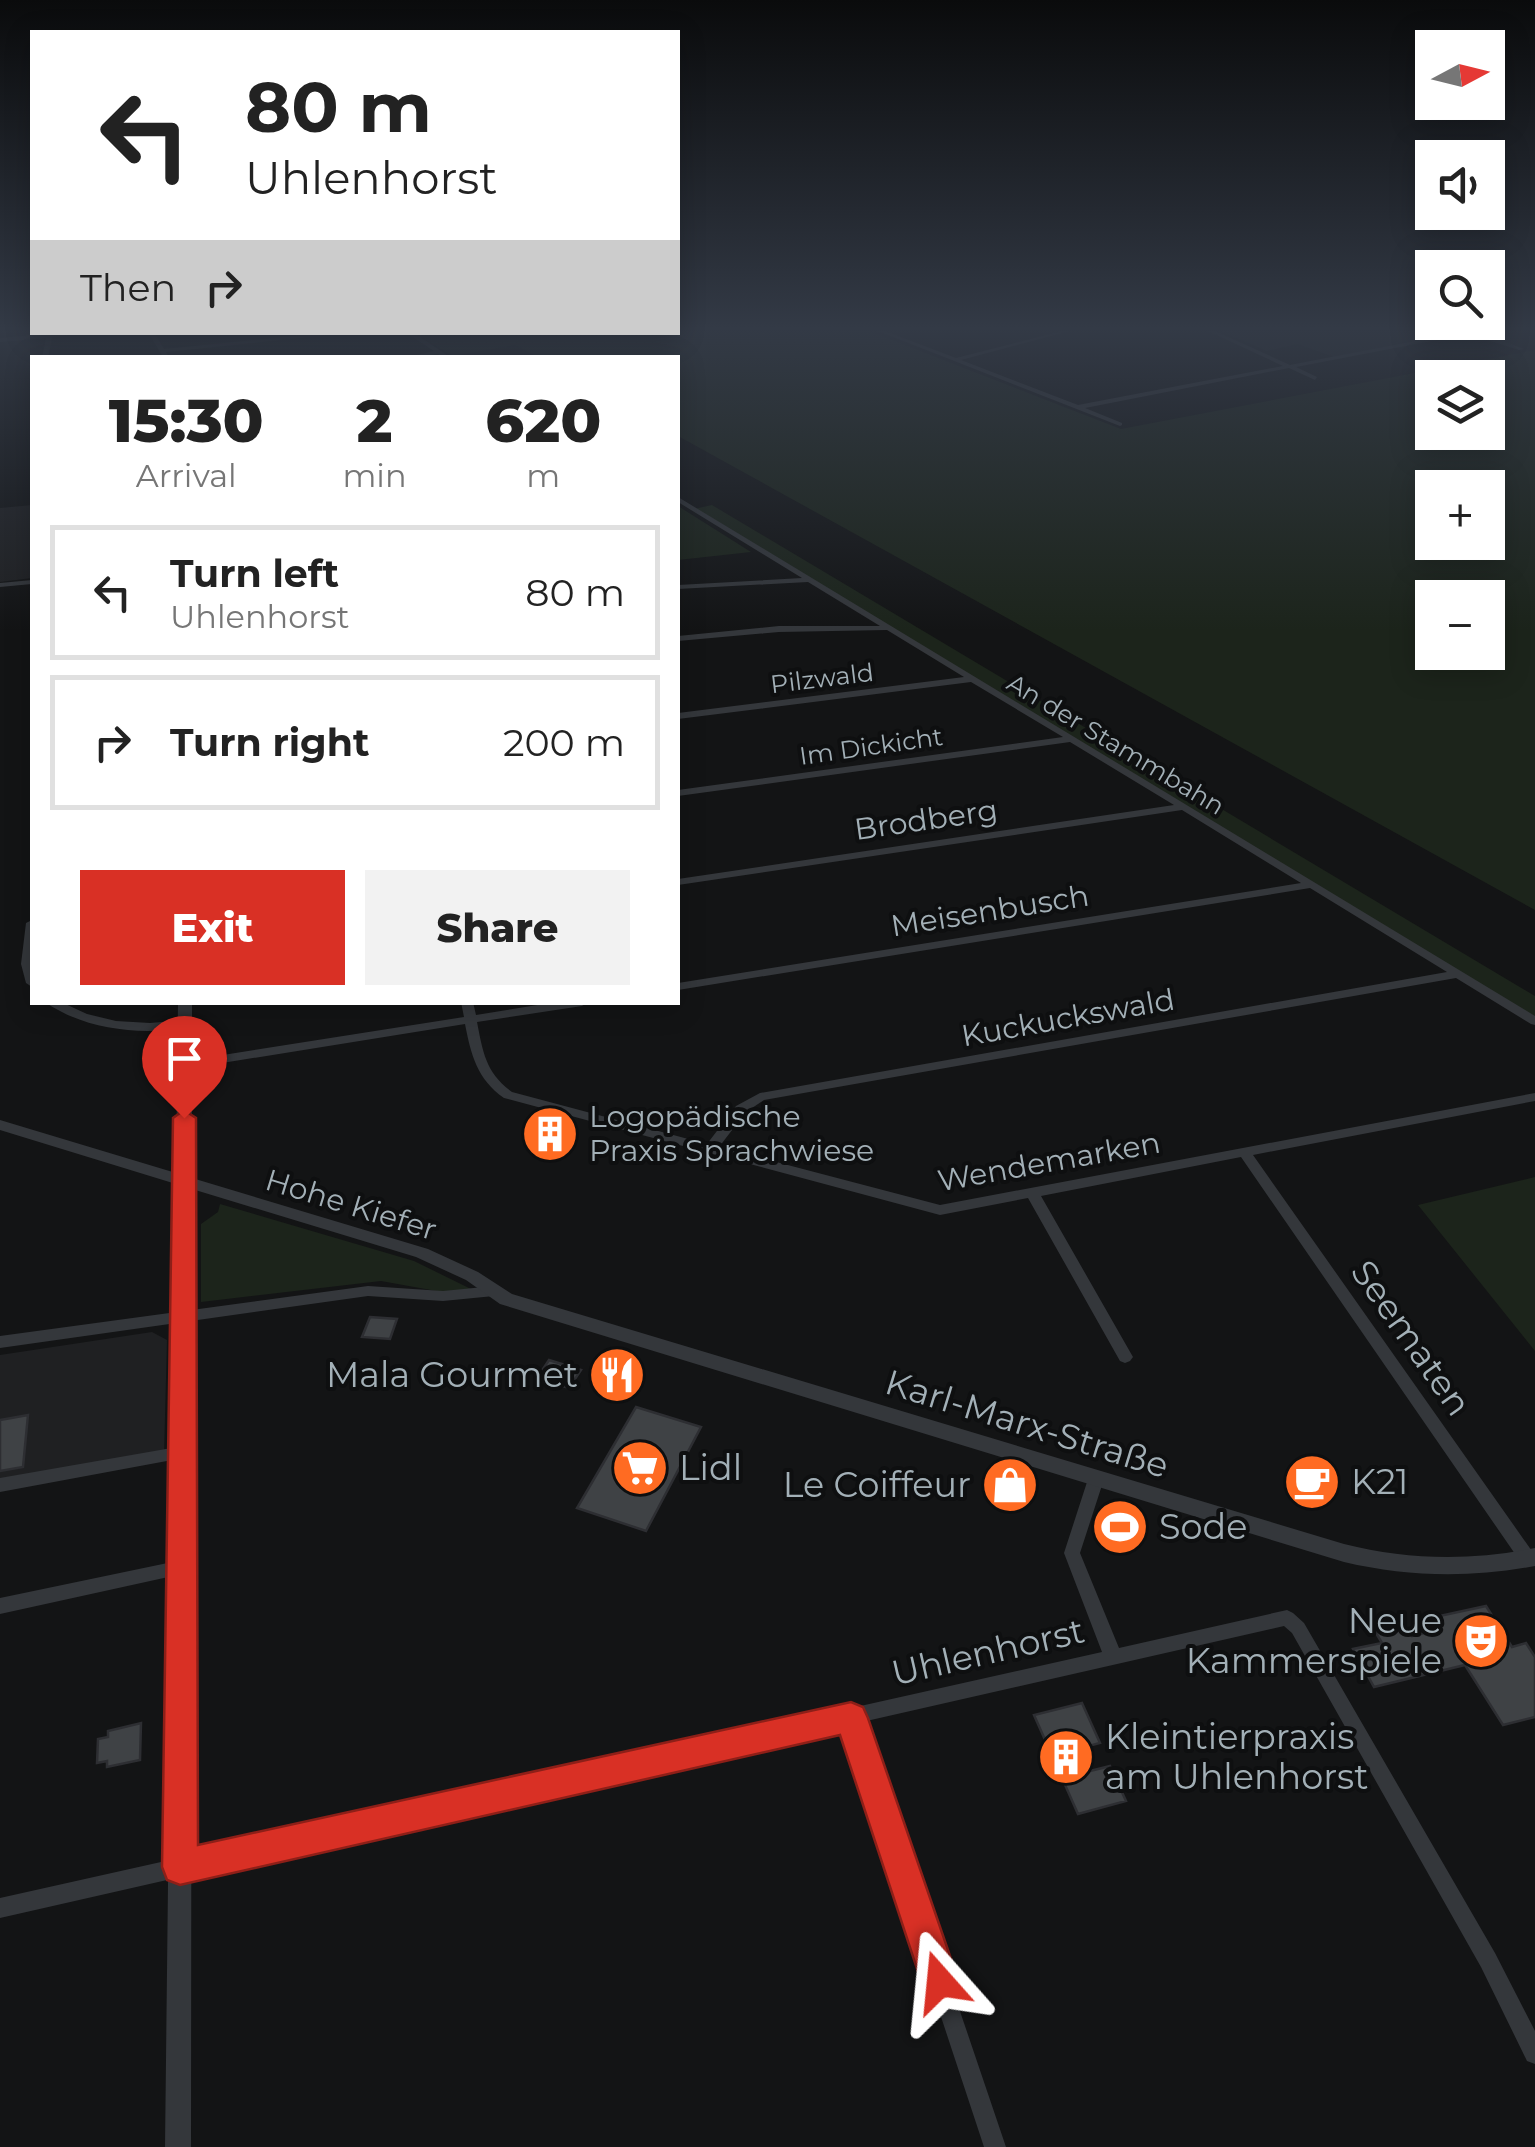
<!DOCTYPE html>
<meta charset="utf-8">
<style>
body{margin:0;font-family:Montserrat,sans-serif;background:#f2f2f2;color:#222;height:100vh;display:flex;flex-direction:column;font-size:38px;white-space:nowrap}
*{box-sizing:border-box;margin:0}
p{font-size:32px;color:#767676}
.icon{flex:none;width:55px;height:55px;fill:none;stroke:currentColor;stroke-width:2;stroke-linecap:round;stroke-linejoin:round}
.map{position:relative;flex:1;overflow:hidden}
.panel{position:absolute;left:30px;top:355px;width:650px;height:650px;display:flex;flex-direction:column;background:#fff;border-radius:0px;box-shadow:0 5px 25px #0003}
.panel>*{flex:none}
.hud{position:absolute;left:30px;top:30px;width:650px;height:305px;border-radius:0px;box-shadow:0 5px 25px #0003;background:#fff;color:#222;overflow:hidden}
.needle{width:65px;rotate:83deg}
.tools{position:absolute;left:1415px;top:30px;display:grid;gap:20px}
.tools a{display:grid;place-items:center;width:90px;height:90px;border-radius:0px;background:#fff;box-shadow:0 5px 25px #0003;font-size:50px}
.pin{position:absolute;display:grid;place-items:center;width:85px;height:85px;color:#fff;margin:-102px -42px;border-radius:50% 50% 50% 0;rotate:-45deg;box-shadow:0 0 10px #0007}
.pin .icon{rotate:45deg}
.me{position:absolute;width:110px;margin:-55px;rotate:342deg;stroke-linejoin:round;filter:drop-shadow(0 0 8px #0008)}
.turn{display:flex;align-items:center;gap:35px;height:210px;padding:0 50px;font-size:45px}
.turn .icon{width:130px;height:130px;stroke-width:2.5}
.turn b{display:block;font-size:70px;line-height:85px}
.then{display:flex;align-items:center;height:95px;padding:0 50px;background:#0003;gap:20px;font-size:38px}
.eta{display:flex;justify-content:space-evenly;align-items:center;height:170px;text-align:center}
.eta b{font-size:60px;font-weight:800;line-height:70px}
.primary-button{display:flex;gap:20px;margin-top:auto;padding:20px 50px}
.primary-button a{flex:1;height:115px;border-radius:0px;background:#d93025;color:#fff;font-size:40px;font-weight:800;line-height:115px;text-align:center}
.primary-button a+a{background:#f2f2f2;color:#222}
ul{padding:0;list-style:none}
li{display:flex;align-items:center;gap:30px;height:135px;margin:0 20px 15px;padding:0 30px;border:5px solid #e0e0e0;border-radius:0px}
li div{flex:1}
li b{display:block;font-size:38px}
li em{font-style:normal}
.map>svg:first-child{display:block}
.built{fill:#1f2022}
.green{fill:#1c241b;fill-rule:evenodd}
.building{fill:#3f4245;stroke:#2d2e32;stroke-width:2.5}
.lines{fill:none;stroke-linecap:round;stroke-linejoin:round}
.minor{fill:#34373b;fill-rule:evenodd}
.tertiary{fill:#34373b;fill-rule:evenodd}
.route{fill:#d93025;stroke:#8d1f18;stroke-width:2.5}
.labels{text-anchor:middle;stroke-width:8;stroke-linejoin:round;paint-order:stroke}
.far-street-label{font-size:25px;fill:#a3b0b7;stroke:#0e0f10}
.street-label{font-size:30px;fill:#a3b0b7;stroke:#0e0f10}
.poi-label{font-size:30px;fill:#a3b0b7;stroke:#0e0f10;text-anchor:start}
.near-street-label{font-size:35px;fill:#a3b0b7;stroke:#0e0f10}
.near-poi-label{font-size:35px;fill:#a3b0b7;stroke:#0e0f10;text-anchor:start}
</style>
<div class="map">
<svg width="1535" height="2147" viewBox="0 0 1535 2147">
<rect width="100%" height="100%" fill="#131415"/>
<path class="built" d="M 1220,331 L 1460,331 L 1334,357 L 1298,344 L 1267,351 Z
M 32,505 L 32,578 L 0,582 L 0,508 Z
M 152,1332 L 167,1340 L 164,1455 L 0,1485 L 0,1355 Z"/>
<path class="green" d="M 869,331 L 1121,429 L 1535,350 L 1535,910 L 678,436 L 678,358 L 538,357 L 515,345 L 452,356 L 416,333 ZM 1432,378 L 1488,378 L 1488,432 L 1432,432 ZM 1432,488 L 1488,488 L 1488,542 L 1432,542 ZM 1432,598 L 1488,598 L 1488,652 L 1432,652 Z
M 712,505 L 1535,996 L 1535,1021 L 694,509 Z
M 678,506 L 751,552 L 678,560 Z
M 1535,1177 L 1535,1351 L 1418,1205 Z
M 220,1204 L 414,1261 L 471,1289 L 442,1292 L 381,1281 L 201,1302 L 201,1224 L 218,1212 Z"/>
<path class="building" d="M 370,1317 L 397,1319 L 390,1339 L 362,1337 Z
M 611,1359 L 638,1367 L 623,1392 L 595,1384 Z
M 549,1360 L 581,1370 L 569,1388 L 537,1378 Z
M 636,1407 L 701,1427 L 646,1531 L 577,1508 Z
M 28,1415 L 23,1467 L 0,1471 L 0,1420 Z
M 1486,1606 L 1512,1647 L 1526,1643 L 1535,1657 L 1535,1717 L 1503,1725 L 1465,1665 L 1374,1687 L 1353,1649 L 1382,1643 L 1370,1623 L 1399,1617 L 1412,1636 L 1437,1630 L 1430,1618 Z
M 1082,1703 L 1100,1743 L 1077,1749 L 1086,1772 L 1110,1766 L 1126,1801 L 1078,1814 L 1034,1715 Z
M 141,1723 L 140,1760 L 107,1767 L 107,1761 L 97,1763 L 98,1739 L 108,1737 L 108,1731 Z"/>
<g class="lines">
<path class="minor" d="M 878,331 L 885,331 L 956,358 L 1062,331 L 1070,331 L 961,360 L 1078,405 L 1283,366 L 1208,331 L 1215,331 L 1290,365 L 1466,331 L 1476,331 L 1524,349 L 1519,350 L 1468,334 L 1296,367 L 1317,377 L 1315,380 L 1289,368 L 1085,408 L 1122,423 L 1122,425 L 1120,426 Z
M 67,332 L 96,332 L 52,337 L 48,358 L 42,358 L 46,338 L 0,342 L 0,338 Z
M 148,332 L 154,332 L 164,349 L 332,332 L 358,332 L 166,352 L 168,356 L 166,358 L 163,357 Z
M 405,332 L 413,332 L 451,358 L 443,358 L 438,354 L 404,358 L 434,351 Z
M 678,497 L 1535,1016 L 1535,1025 L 1531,1024 L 1456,978 L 764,1100 L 746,1112 L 719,1147 L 940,1205 L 1535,1093 L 1535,1101 L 1253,1155 L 1534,1554 L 1534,1564 L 1528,1566 L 1522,1564 L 1241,1157 L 1041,1196 L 1133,1357 L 1130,1361 L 1125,1363 L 1120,1361 L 1028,1198 L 940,1215 L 504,1098 C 477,1079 471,1055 465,1024 L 185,1069 L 181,1068 L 179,1065 L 185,1061 L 464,1017 L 461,1002 L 473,1002 L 476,1015 L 556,1002 L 588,1002 L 582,1006 L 477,1022 C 483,1053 486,1073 512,1092 L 707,1144 L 736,1106 L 760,1093 L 1447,972 L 1310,888 L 678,990 L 678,983 L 1301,883 L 1182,810 L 678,885 L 678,879 L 1174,805 L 1070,742 L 678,796 L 678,790 L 1063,737 L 971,682 L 678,719 L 678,713 L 964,677 L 887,630 L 779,632 L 678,641 L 678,636 L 779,626 L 880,626 L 808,582 L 678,589 L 678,585 L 802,578 L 678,502 Z
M 32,580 L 32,584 L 0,587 L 0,583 Z
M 32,920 L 32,987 L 26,983 L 21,964 L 26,923 Z
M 45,1002 L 61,1002 L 87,1014 L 116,1021 L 150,1023 L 185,1020 L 191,1024 L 189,1027 C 142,1036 85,1030 45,1002 Z
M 368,1286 L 443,1291 L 494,1286 L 499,1287 L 501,1291 L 499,1295 L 494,1296 L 443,1301 L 368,1296 L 0,1348 L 0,1336 Z
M 183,1446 L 189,1447 L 191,1452 L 189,1457 L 183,1458 L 0,1492 L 0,1478 Z
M 1096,1472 L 1102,1474 L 1104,1479 L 1080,1553 L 1119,1648 L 1287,1610 L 1293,1613 L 1304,1623 L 1495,1953 L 1535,2031 L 1535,2064 L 1527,2061 L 1481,1967 L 1292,1633 L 1284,1626 L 862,1722 L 1006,2147 L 984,2147 L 845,1726 L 0,1918 L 0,1898 L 1102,1652 L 1064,1553 L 1088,1479 L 1090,1474 Z
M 182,1560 L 188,1562 L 190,1567 L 188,1572 L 182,1574 L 0,1614 L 0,1598 Z"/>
<path class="tertiary" d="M 178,1002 L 192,1002 L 192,1178 L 428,1249 L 478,1272 L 512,1294 L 1344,1544 C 1408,1560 1470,1561 1535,1548 L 1535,1566 C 1470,1578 1408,1577 1344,1562 L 500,1304 L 466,1280 L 416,1257 L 192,1189 L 191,2147 L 165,2147 L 176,1184 L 0,1130 L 0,1120 L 176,1173 Z"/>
</g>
<linearGradient id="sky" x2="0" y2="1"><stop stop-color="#0a0b0c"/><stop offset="0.52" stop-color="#333a46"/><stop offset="1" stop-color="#333a46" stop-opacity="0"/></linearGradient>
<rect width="1535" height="631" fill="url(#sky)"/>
<path class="route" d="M 184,1110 L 196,1118 L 198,1845 L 851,1702 L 863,1707 L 868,1718 L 959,1982 L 953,1996 L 940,2001 L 926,1996 L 840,1735 L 180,1885 L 167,1880 L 162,1867 L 173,1118 Z"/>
<defs>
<g id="building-disc" transform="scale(2.875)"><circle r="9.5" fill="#ff6b22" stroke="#0e0f10"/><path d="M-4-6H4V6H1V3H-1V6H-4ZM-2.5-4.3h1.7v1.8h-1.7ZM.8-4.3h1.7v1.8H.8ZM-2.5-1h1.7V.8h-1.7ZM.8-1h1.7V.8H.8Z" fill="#fff"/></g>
<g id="restaurant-disc" transform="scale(2.875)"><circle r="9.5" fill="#ff6b22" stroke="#0e0f10"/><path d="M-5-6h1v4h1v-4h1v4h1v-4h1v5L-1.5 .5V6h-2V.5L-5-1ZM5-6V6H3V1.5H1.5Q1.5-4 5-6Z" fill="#fff"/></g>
<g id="supermarket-disc" transform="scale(2.875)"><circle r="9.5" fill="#ff6b22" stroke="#0e0f10"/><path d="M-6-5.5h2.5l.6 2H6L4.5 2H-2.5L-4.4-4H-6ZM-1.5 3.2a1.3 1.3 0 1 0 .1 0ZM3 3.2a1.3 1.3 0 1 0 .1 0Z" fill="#fff"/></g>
<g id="cafe-disc" transform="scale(2.875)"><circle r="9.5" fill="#ff6b22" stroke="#0e0f10"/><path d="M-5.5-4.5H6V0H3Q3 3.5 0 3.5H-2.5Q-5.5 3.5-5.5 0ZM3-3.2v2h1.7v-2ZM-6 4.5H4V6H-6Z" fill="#fff"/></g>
<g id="shop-disc" transform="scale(2.875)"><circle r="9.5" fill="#ff6b22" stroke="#0e0f10"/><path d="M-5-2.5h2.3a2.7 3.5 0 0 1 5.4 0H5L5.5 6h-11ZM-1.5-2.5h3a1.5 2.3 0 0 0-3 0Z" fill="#fff"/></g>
<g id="stadium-disc" transform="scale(2.875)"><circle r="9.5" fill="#ff6b22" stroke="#0e0f10"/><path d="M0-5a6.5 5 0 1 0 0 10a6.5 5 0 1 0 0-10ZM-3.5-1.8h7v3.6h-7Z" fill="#fff"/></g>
<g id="theatre-disc" transform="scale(2.875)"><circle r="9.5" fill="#ff6b22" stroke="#0e0f10"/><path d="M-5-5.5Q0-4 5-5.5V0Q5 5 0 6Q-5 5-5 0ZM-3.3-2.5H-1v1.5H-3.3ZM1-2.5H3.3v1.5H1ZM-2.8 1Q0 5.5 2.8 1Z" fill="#fff"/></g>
</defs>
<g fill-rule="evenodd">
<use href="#building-disc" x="550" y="1134"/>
<use href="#restaurant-disc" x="617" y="1375"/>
<use href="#supermarket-disc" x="640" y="1468"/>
<use href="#cafe-disc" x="1312" y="1482"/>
<use href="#shop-disc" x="1010" y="1485"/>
<use href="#stadium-disc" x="1120" y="1527"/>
<use href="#theatre-disc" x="1481" y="1641"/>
<use href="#building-disc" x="1066" y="1757"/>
</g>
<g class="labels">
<g class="far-street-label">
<text transform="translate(822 678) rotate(-7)" y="9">Pilzwald</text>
<text transform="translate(1116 744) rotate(31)" y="9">An der Stammbahn</text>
<text transform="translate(871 746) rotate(-8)" y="9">Im Dickicht</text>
</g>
<g class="street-label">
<text transform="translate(926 820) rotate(-8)" y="10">Brodberg</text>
<text transform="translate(990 911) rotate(-9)" y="10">Meisenbusch</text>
<text transform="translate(1068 1018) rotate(-10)" y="10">Kuckuckswald</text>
<text transform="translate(1049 1162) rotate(-10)" y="10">Wendemarken</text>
<text transform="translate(351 1205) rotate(17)" y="10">Hohe Kiefer</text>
</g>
<g class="poi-label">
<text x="589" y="1127">Logopädische<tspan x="589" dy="34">Praxis Sprachwiese</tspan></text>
</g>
<g class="near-street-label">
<text transform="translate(1411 1338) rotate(55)" y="12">Seematen</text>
<text transform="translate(1027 1424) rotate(17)" y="12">Karl-Marx-Straße</text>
<text transform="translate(988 1652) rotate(-13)" y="12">Uhlenhorst</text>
</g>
<g class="near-poi-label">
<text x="578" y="1387" text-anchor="end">Mala Gourmet</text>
<text x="679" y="1480">Lidl</text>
<text x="1351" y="1494">K21</text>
<text x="971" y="1497" text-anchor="end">Le Coiffeur</text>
<text x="1159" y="1539">Sode</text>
<text x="1442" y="1633" text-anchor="end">Neue<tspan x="1442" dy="40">Kammerspiele</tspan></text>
<text x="1105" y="1749">Kleintierpraxis<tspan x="1105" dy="40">am Uhlenhorst</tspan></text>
</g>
</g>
</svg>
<div class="tools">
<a><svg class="needle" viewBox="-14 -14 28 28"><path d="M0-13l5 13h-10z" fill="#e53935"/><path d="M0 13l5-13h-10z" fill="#767676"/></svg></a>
<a><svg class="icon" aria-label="sound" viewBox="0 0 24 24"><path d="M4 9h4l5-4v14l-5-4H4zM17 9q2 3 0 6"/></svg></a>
<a><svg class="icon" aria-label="search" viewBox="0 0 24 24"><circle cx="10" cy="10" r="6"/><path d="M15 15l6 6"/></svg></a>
<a><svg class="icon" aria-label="layers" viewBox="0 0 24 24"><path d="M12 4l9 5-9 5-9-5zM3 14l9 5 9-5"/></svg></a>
<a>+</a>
<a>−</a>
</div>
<div class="pin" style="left:184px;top:1118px;background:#d93025"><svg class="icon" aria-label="arrive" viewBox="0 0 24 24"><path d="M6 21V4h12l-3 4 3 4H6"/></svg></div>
<svg class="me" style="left:940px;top:1982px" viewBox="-20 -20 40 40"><path d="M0-17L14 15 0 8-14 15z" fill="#d93025" stroke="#fff" stroke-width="4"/></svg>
<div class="hud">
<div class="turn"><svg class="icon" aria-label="left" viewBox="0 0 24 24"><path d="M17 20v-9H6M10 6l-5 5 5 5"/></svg><div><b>80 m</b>Uhlenhorst</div></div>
<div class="then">Then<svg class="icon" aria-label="right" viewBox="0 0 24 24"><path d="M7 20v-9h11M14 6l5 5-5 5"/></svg></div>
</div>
<section class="panel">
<div class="eta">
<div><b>15:30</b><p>Arrival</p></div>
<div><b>2</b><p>min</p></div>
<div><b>620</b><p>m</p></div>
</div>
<ul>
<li><svg class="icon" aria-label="left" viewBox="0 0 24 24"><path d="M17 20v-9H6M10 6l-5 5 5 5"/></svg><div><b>Turn left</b><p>Uhlenhorst</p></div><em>80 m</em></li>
<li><svg class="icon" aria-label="right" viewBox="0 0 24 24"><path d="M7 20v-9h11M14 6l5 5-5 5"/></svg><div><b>Turn right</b></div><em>200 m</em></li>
</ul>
<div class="primary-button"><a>Exit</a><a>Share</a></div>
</section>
</div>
